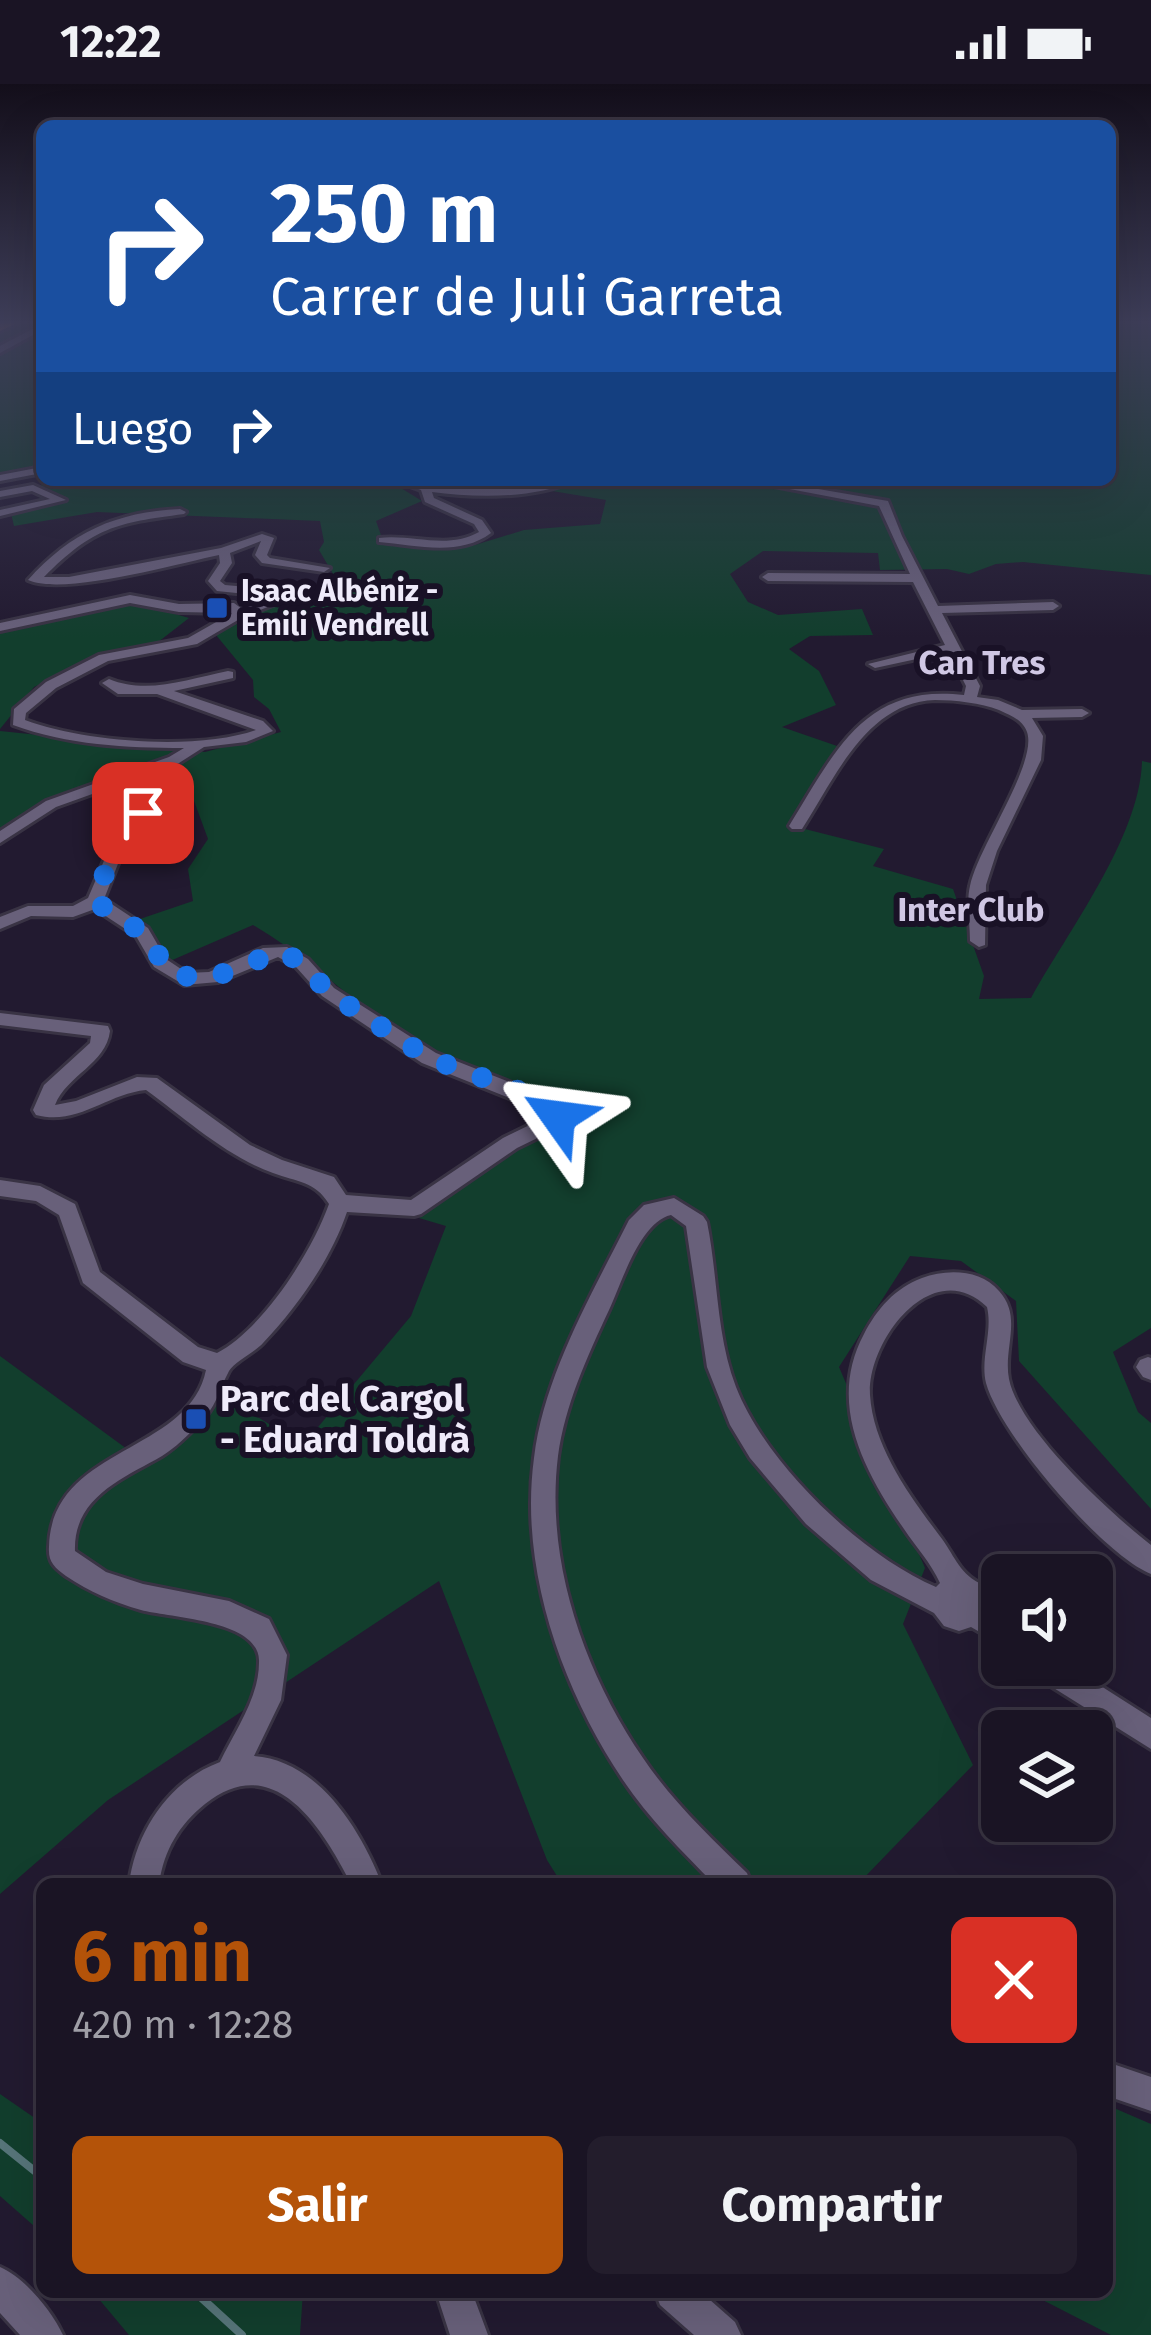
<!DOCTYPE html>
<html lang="es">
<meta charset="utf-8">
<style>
body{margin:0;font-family:"Fira Sans",sans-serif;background:#231d2c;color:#f1f3f6;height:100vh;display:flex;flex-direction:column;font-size:45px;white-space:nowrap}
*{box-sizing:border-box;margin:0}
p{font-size:39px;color:#9f9ea6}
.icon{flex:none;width:66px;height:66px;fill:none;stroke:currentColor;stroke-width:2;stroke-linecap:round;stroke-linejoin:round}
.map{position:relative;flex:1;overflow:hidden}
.side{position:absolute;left:36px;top:1794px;width:1077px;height:420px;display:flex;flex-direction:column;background:#1a1424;border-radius:18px;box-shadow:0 12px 48px #0002,0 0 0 3px #383341}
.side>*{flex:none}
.banner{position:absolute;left:36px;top:36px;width:1080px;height:366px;border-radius:18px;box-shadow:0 12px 48px #0002,0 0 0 3px #383341;background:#1a4fa0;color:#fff;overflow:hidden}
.controls{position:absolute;left:981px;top:1470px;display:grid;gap:24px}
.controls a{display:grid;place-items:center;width:132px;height:132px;border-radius:18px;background:#1a1424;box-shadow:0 12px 48px #0002,0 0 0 3px #383341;font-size:60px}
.pin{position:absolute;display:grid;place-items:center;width:102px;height:102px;color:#fff;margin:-51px;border-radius:24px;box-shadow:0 6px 18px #0006}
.me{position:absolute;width:132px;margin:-66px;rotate:301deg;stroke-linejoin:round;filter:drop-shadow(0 0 9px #0008)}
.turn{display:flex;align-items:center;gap:42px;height:252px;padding:0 36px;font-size:54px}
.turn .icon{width:156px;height:156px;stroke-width:2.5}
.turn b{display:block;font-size:84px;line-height:102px}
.then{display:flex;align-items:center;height:114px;padding:0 36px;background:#0003;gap:24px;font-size:45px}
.round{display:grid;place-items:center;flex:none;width:126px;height:126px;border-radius:18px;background:#231d2c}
.summary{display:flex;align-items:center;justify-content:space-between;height:204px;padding:0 36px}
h1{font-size:72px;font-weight:700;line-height:90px;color:#b45309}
.cta{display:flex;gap:24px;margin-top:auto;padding:24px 36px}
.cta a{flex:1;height:138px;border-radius:18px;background:#b45309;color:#fff;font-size:48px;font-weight:700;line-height:138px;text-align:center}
.cta a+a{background:#231d2c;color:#f1f3f6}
.status{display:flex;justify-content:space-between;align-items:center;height:84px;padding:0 60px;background:#1a1424;direction:ltr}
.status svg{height:33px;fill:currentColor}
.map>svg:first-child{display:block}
.green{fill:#123e2d}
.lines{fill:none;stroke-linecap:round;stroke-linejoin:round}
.stream{stroke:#57757a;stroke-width:8}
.minor-casing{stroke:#393344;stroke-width:6}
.highway-casing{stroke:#393344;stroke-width:6}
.minor{fill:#68607a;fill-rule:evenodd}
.highway{fill:#db8332;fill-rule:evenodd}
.route{stroke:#1a73e8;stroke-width:21;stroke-dasharray:0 37.8}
.transit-dot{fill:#1a4fb4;stroke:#191126;stroke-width:4.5}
.labels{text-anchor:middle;stroke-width:12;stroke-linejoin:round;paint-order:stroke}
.far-poi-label{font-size:30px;font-weight:bold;fill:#efebfa;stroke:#191126;text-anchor:start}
.far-neighbourhood-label{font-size:33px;font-weight:bold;fill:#d0c7e4;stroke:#191126}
.poi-label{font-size:36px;font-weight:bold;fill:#efebfa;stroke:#191126;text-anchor:start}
</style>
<div class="status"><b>12:22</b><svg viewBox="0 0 49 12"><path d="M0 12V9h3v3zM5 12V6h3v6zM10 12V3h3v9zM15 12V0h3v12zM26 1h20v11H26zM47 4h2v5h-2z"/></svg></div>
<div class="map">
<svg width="1151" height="2251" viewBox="0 0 1151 2251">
<rect width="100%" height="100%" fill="#221a30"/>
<path class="green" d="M 0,239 L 42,239 L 42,395 L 39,390 L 0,393 Z
M 1110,239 L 1151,239 L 1151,491 L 1023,478 L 996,480 L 969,490 L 947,485 L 880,486 L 878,469 L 763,467 L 730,490 L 748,518 L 778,531 L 862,525 L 873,551 L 810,552 L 789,565 L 819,587 L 836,621 L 782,643 L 840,663 L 793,742 L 884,765 L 873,782 L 953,805 L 984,892 L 979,915 L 1031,914 C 1068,847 1140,753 1142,677 L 1151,679 L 1151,1244 L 1113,1268 L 1138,1328 L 1151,1339 L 1151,1425 L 1019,1277 L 1016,1217 L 961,1177 L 910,1172 L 839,1283 L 925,1484 L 903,1540 L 973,1681 L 858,1800 L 562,1800 L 547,1776 L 439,1497 L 108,1716 L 0,1810 L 0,1272 L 127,1365 L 165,1370 L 219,1309 L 303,1361 L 411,1232 L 446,1142 L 419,1134 L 501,1072 L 569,1032 L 562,1014 C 520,999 467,989 428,967 C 365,931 315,877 253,841 L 170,877 L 137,836 L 193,817 L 188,785 L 208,755 L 186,695 L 117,712 L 100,698 L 0,750 L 0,647 L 205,668 L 281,648 L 269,625 L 254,613 L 253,596 L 216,551 L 273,513 L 318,514 L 336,495 L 319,466 L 324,458 L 320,437 L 97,428 L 14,442 L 11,429 L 40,414 L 42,396 L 388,396 L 422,417 L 376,437 L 382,454 L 437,464 L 475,461 L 524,446 L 600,440 L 606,416 L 546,406 L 580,396 L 1110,396 Z
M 134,518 L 189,534 L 153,562 L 109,568 L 34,603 L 0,645 L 0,546 Z
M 0,2010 L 42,2039 L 42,2149 L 0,2112 Z
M 1107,2021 L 1151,2040 L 1151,2251 L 1111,2251 L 1027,2208 L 1107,2208 Z
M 93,2208 L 303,2208 L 300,2251 L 129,2251 Z"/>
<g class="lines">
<path class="stream" d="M 0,2059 L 42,2093
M 195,2208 L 242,2251"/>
<g class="minor-casing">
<path id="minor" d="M 42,240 L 42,246 L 0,269 L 0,262 Z
M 42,383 L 42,389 L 0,397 L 0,391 Z
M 393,396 L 483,405 L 575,396 C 535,415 476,414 432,408 L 434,414 L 482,436 L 491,449 C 459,473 416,461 379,458 L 379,454 C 413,450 447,466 479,448 L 474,440 L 425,418 L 421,406 Z
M 742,396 L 766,396 L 888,417 L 902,452 L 938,522 L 1053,518 L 1059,522 L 1053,526 L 942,529 L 980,602 L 977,613 L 998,616 L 1022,626 L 1082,625 L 1089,629 L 1082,633 L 1032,634 L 1043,652 L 1041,676 L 997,767 L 986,801 L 985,861 L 979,863 L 970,857 C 970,839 966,819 970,802 C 978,763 1038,679 1027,648 C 1022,635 1011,632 999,626 C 981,619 955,616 935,616 C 866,618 834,696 802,745 L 792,745 L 789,742 C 835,668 864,599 964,611 L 966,602 L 949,568 L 875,584 L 868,580 L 945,561 L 913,498 L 768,497 L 762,493 L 768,489 L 910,490 L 879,422 Z
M 33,401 L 66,416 L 0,432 L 0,426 L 50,415 L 32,407 L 0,413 L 0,407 Z
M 180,425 L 186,428 L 184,430 C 116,439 94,443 44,493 L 69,493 L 221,464 L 262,450 L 274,454 L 267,471 L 270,474 L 330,484 L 324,488 L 262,479 L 255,471 L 261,457 L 230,469 L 232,479 L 220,497 L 225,501 L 291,507 L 297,511 L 243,533 L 197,560 L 108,577 L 56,604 L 26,629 L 25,636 C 84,658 196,667 256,646 L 157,610 L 118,610 L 102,599 L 109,595 C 147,611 188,595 228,587 L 233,588 L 233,594 L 174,607 L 263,637 L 273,647 L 246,658 L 204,663 L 179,679 L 56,723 L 0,759 L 0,747 L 46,717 L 169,673 L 184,664 C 127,664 67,661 13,641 L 14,625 L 46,598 L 99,571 L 188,554 L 232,529 L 179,528 L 130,519 L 0,547 L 0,539 L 130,511 L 179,520 L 234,519 L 242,525 L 274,513 L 217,507 L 208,497 L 220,479 L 219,471 C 176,480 63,512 28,496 C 71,448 116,428 180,425 Z
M 169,718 L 177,723 L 174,726 L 148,732 L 133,742 L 104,815 L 148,844 L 166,875 L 187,889 L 209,888 L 263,864 L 287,863 L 308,875 L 334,904 L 436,969 L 565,1020 L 568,1025 L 562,1042 L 517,1064 L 421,1130 L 414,1132 L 347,1128 C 331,1175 298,1222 263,1259 C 255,1268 234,1278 229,1287 C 217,1310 218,1321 197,1342 C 187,1352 175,1364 162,1372 C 124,1394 73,1413 75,1467 L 106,1488 L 143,1500 L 229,1517 L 269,1535 L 287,1571 L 281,1616 L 254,1672 C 319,1677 360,1745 382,1800 L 351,1800 C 322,1743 274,1665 205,1720 C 179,1741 164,1766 159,1800 L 129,1800 C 136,1747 169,1697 220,1678 C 235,1646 260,1613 259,1576 C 258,1536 171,1534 141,1526 C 113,1518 90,1508 66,1492 C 54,1483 48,1478 49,1463 C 51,1362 189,1370 206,1286 L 183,1278 L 83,1199 L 59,1131 L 36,1117 L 0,1112 L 0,1096 L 40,1102 L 75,1120 L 100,1188 L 198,1263 L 217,1269 C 263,1245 312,1168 329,1120 C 315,1097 297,1098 273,1089 C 226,1072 186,1035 146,1006 C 106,1010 78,1042 36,1031 L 33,1026 L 44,1001 L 90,959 L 91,952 L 0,941 L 0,929 L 108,942 L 110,947 C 106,980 67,991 55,1021 L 76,1017 L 137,993 L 157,994 L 250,1061 L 282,1076 L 334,1093 L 346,1111 L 411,1116 L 503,1054 L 546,1033 L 547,1029 L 422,979 L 322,912 L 296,883 L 278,873 L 218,898 L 184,901 L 154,883 L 136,852 L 95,825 L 73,833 L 31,832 L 0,845 L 0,833 L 28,822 L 73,822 L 88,814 L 121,737 L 138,726 Z
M 674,1114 L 703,1132 L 707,1138 C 718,1192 716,1251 736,1303 C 766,1380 861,1471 936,1503 L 940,1499 C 931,1479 916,1463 904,1445 C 864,1387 827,1319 864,1250 C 877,1225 895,1204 922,1194 C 947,1185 980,1185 999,1207 C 1023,1233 1003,1264 1009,1295 C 1019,1346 1110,1429 1151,1461 L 1151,1490 C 1102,1470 1000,1350 986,1299 C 980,1274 993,1248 987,1223 C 933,1170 867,1256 870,1311 C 873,1362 909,1411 939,1451 C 954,1470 958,1488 979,1499 L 987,1522 L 1002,1531 L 1002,1561 L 971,1543 L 959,1547 L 944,1542 L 934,1529 L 871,1496 L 806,1440 L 750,1374 L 730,1341 L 707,1283 L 686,1142 L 671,1131 C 640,1138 622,1198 609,1226 C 587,1273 565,1321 558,1372 C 545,1477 584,1588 643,1674 C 672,1717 710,1753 747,1789 L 751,1800 L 714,1800 C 682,1767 649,1735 623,1696 C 562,1605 519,1485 534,1374 C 544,1291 592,1210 629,1136 L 644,1121 Z
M 1148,1273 L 1151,1274 L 1151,1296 L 1143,1293 L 1136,1283 L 1140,1276 Z
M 1029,1581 L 1068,1581 L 1151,1634 L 1151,1665 L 1033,1591 Z
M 1107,1978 L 1151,1993 L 1151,2027 L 1107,2012 Z
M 0,2183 C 24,2193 52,2227 63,2251 L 20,2251 L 0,2229 Z
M 436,2208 L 472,2208 L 488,2251 L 450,2251 Z
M 655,2208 L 701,2208 L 735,2238 L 741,2251 L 694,2251 L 660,2221 Z"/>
</g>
<g class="highway-casing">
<path id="highway" d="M 0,239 L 17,239 L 0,247 Z"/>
</g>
<use href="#minor" class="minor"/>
<use href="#highway" class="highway"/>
</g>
<linearGradient id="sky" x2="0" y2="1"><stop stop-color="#130e1a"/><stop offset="0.43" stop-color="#3e3e59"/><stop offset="1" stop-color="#3e3e59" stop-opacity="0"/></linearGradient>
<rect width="1151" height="554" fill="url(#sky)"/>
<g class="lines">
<path class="route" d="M 143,729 L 122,746 L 94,817 L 142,848 L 171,889 L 206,896 L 281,867 L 302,879 L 328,908 L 429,974 L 552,1019 L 558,1033"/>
</g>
<g class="transit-dot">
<rect x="205" y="512" width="24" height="24" rx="6"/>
<rect x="184" y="1323" width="24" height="24" rx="6"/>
</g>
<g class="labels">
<g class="far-poi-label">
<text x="241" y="517">Isaac Albéniz -<tspan x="241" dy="34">Emili Vendrell</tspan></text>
</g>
<g class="far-neighbourhood-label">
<text x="982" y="590">Can Tres</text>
<text x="971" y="837">Inter Club</text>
</g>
<g class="poi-label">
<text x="220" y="1327">Parc del Cargol<tspan x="220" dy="41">- Eduard Toldrà</tspan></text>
</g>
</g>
</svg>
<div class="controls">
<a><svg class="icon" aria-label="sound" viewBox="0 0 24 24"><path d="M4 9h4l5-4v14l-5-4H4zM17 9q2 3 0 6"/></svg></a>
<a><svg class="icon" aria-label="layers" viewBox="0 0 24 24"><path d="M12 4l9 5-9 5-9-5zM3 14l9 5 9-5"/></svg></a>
</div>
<div class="pin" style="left:143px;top:729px;background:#d93025"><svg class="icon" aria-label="arrive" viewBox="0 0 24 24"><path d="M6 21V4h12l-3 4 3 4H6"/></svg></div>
<svg class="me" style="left:558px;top:1033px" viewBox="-20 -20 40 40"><path d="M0-17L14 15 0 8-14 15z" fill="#1a73e8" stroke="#fff" stroke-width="4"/></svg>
<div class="banner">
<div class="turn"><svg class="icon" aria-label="right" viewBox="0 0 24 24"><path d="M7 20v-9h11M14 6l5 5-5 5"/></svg><div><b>250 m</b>Carrer de Juli Garreta</div></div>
<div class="then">Luego<svg class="icon" aria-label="right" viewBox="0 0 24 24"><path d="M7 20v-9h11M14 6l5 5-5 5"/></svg></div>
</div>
<section class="side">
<div class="summary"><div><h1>6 min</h1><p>420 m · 12:28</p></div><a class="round" style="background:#d93025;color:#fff"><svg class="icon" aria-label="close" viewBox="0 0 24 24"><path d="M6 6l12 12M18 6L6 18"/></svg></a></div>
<div class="cta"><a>Salir</a><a>Compartir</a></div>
</section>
</div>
